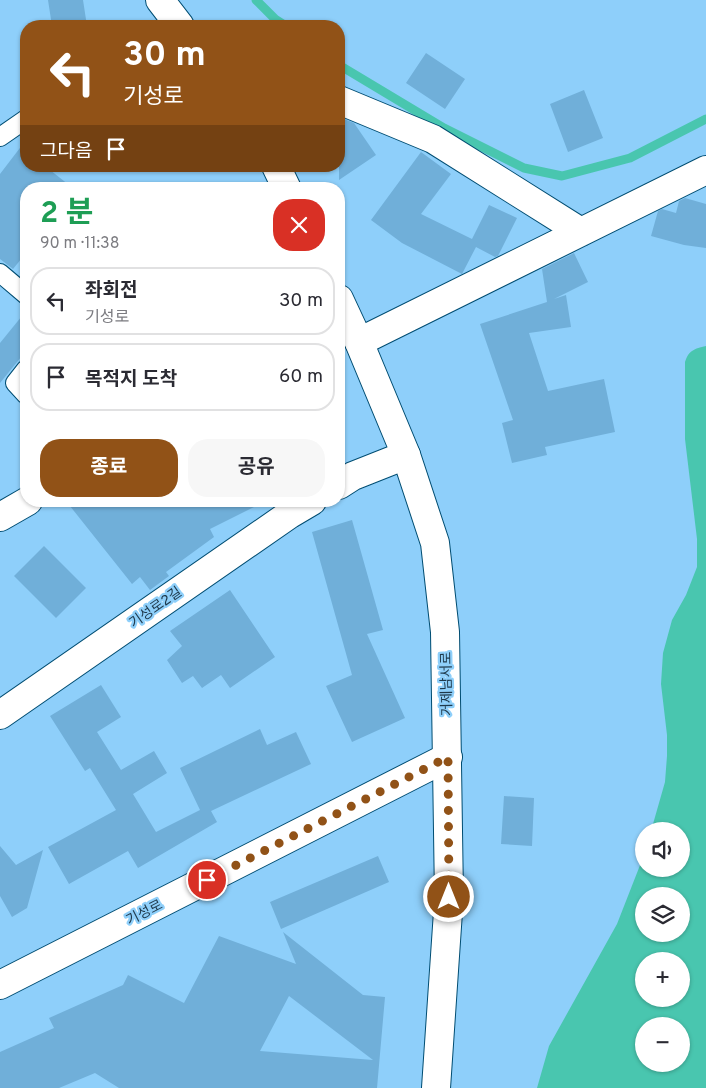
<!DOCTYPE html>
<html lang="ko">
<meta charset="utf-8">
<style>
body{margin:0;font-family:Overpass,"Noto Sans KR",sans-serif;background:#f7f7f7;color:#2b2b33;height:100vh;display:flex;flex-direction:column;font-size:19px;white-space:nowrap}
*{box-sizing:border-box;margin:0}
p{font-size:16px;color:#7c7c81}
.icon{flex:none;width:28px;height:28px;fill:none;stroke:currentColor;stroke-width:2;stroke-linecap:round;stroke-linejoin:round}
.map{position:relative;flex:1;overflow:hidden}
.panel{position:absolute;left:20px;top:182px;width:325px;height:325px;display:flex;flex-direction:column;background:#fff;border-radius:20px;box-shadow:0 1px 4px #0004}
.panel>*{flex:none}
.guide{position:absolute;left:20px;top:20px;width:325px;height:152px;border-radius:20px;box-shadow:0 1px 4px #0004;background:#915217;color:#fff;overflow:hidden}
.tools{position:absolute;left:635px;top:822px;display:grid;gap:10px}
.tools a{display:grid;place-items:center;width:55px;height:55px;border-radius:50%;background:#fff;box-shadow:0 1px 4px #0004;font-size:25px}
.pin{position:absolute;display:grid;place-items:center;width:42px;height:42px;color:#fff;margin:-21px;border:2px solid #fff;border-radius:50%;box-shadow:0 1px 5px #0007}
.me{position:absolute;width:55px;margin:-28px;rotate:0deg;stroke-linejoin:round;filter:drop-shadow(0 0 4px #0008)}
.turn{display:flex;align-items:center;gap:18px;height:105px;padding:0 20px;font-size:22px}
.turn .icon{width:65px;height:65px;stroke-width:2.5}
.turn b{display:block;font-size:35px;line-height:42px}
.then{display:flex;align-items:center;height:48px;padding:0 20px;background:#0003;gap:10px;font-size:19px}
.round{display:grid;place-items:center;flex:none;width:52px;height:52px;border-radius:20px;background:#f7f7f7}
.overview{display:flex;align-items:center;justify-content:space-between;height:85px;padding:0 20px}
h1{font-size:30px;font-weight:700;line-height:38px;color:#1e9e55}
.cta{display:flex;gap:10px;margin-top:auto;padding:10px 20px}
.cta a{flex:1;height:58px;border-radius:20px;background:#915217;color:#fff;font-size:20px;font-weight:700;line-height:58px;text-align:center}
.cta a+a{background:#f7f7f7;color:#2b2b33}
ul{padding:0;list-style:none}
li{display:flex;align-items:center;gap:15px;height:68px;margin:0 10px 8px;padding:0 10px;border:2px solid #e1e1e2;border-radius:20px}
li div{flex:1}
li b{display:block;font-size:19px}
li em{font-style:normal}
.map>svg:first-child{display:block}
.water{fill:#49c6af;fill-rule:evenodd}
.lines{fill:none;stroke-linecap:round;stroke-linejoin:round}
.stream{stroke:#49c6af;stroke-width:9}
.building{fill:#70afd9;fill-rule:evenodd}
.lane-casing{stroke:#004d72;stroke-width:20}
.street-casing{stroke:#004d72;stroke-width:30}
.secondary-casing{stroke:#004d72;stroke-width:30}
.lane{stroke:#fff;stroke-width:18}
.street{stroke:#fff;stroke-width:28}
.secondary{stroke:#fff;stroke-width:28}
.route{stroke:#915217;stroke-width:9;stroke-dasharray:0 16.2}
.labels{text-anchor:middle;stroke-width:4.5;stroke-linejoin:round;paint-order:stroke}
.street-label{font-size:14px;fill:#1f394b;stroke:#8ecffa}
</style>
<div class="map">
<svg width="706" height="1088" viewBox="0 0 706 1088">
<rect width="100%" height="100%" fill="#8ecffa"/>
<path class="water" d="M 706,346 L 706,1088 L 537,1088 L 549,1046 L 617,924 L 644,855 L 644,869 L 681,869 L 681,831 L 651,831 L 665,782 L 667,756 L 667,735 L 661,684 L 663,653 L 672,620 L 686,595 L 697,567 L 697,539 L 685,439 L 685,362 C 689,350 694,349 706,346 ZM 644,896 L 681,896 L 681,934 L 644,934 ZM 644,961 L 681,961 L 681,999 L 644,999 ZM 644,1026 L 681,1026 L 681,1064 L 644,1064 Z"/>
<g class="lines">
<path class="stream" d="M 256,0 L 275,19 L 286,26
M 339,65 L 444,128 L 524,168 L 562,176 L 630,158 L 706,119"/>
</g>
<path class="building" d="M 48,0 L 83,0 L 87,26 L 52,26 Z
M 426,53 L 465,79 L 445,109 L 406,83 Z
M 584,90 L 603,138 L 568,152 L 550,104 Z
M 339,117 L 354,123 L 376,155 L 339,180 Z
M 26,140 L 26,166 L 45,166 L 74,189 L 26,189 L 26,253 L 13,269 L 0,259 L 0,174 Z
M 421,152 L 451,174 L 421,214 L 472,239 L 489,205 L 517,218 L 498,256 L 495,257 L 476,247 L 462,274 L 402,243 L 371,220 Z
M 685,198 L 706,204 L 706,248 L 684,245 L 651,236 L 658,211 L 662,209 L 676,213 L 679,201 Z
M 574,253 L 588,282 L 554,299 L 566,295 L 571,327 L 529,333 L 548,391 L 604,379 L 615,432 L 545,447 L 547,455 L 512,463 L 502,423 L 513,420 L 480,324 L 547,302 L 542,269 Z
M 26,311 L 26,351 L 0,383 L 0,343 Z
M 66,501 L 266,501 L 210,529 L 214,537 L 166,572 L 169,576 L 150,590 L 140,577 L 132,584 Z
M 352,520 L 383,630 L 367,634 L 405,718 L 352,742 L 326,686 L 352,675 L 312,532 Z
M 44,546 L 86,588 L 56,618 L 14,576 Z
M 230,590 L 275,657 L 230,688 L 221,675 L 202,688 L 193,676 L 182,683 L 167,660 L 182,646 L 170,631 Z
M 101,685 L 121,717 L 97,732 L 121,770 L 154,751 L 167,773 L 133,794 L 156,832 L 200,810 L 180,768 L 260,729 L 267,745 L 296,732 L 311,764 L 211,811 L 217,822 L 138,868 L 128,851 L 69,884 L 48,847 L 116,810 L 90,768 L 85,771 L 50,716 Z
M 504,796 L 534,798 L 532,846 L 501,844 Z
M 0,846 L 16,865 L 43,850 L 27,908 L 12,917 L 0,896 Z
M 378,856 L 389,882 L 281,929 L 270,902 Z
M 283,932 L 363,995 L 385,997 L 377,1088 L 119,1088 L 95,1073 L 59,1088 L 0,1088 L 0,1052 L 54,1028 L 49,1018 L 123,985 L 128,975 L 184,1003 L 219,936 L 296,964 ZM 289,996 L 373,1060 L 260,1051 Z"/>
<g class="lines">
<g class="lane-casing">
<path id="lane" d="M 0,137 L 26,119
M 0,273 L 26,295
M 26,369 L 15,383 L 26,395"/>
</g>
<g class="street-casing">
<path id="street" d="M 339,100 L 433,139 L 581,232
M 359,342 L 706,170
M 339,485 L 353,476 L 406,455
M 0,517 L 28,501
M 0,715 L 290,514 L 312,501
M 0,985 L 448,757"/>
</g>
<g class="secondary-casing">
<path id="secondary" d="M 160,0 L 180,26
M 276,166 L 287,189
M 339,299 L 359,342 L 406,455 L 435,543 L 445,632 L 449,897 L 436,1088"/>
</g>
<use href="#lane" class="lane"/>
<use href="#street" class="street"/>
<use href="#secondary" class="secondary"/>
</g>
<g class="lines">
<path class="route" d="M 207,880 L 448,757 L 449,897"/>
</g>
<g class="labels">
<g class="street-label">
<text transform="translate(155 607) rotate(-35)" y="5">기성로2길</text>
<text transform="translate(446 684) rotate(-91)" y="5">거제남서로</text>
<text transform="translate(144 912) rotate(-27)" y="5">기성로</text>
</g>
</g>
</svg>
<div class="tools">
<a><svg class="icon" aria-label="sound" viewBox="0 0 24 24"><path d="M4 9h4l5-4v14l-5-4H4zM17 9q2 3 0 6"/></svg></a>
<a><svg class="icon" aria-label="layers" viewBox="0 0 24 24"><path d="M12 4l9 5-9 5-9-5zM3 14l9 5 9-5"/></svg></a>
<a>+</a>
<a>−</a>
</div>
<div class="pin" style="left:207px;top:880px;background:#d93025"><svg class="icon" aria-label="arrive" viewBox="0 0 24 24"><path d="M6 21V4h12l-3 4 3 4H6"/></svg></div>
<svg class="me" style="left:449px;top:897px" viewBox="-20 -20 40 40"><circle r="17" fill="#915217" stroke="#fff" stroke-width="3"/><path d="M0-11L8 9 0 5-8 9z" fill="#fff"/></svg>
<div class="guide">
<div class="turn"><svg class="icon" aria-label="left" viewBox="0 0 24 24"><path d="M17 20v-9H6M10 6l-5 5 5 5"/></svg><div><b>30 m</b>기성로</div></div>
<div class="then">그다음<svg class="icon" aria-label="arrive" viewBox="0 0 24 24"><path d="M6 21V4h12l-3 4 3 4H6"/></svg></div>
</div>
<section class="panel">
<div class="overview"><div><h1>2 분</h1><p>90 m · 11:38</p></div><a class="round" style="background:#d93025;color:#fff"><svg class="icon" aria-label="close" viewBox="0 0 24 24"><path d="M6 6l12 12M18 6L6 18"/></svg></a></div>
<ul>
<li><svg class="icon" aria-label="left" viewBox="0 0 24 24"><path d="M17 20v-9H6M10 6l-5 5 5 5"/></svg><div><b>좌회전</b><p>기성로</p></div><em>30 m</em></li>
<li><svg class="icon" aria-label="arrive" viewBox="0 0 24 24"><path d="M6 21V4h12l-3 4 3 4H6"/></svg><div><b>목적지 도착</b></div><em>60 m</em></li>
</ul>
<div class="cta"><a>종료</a><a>공유</a></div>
</section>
</div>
